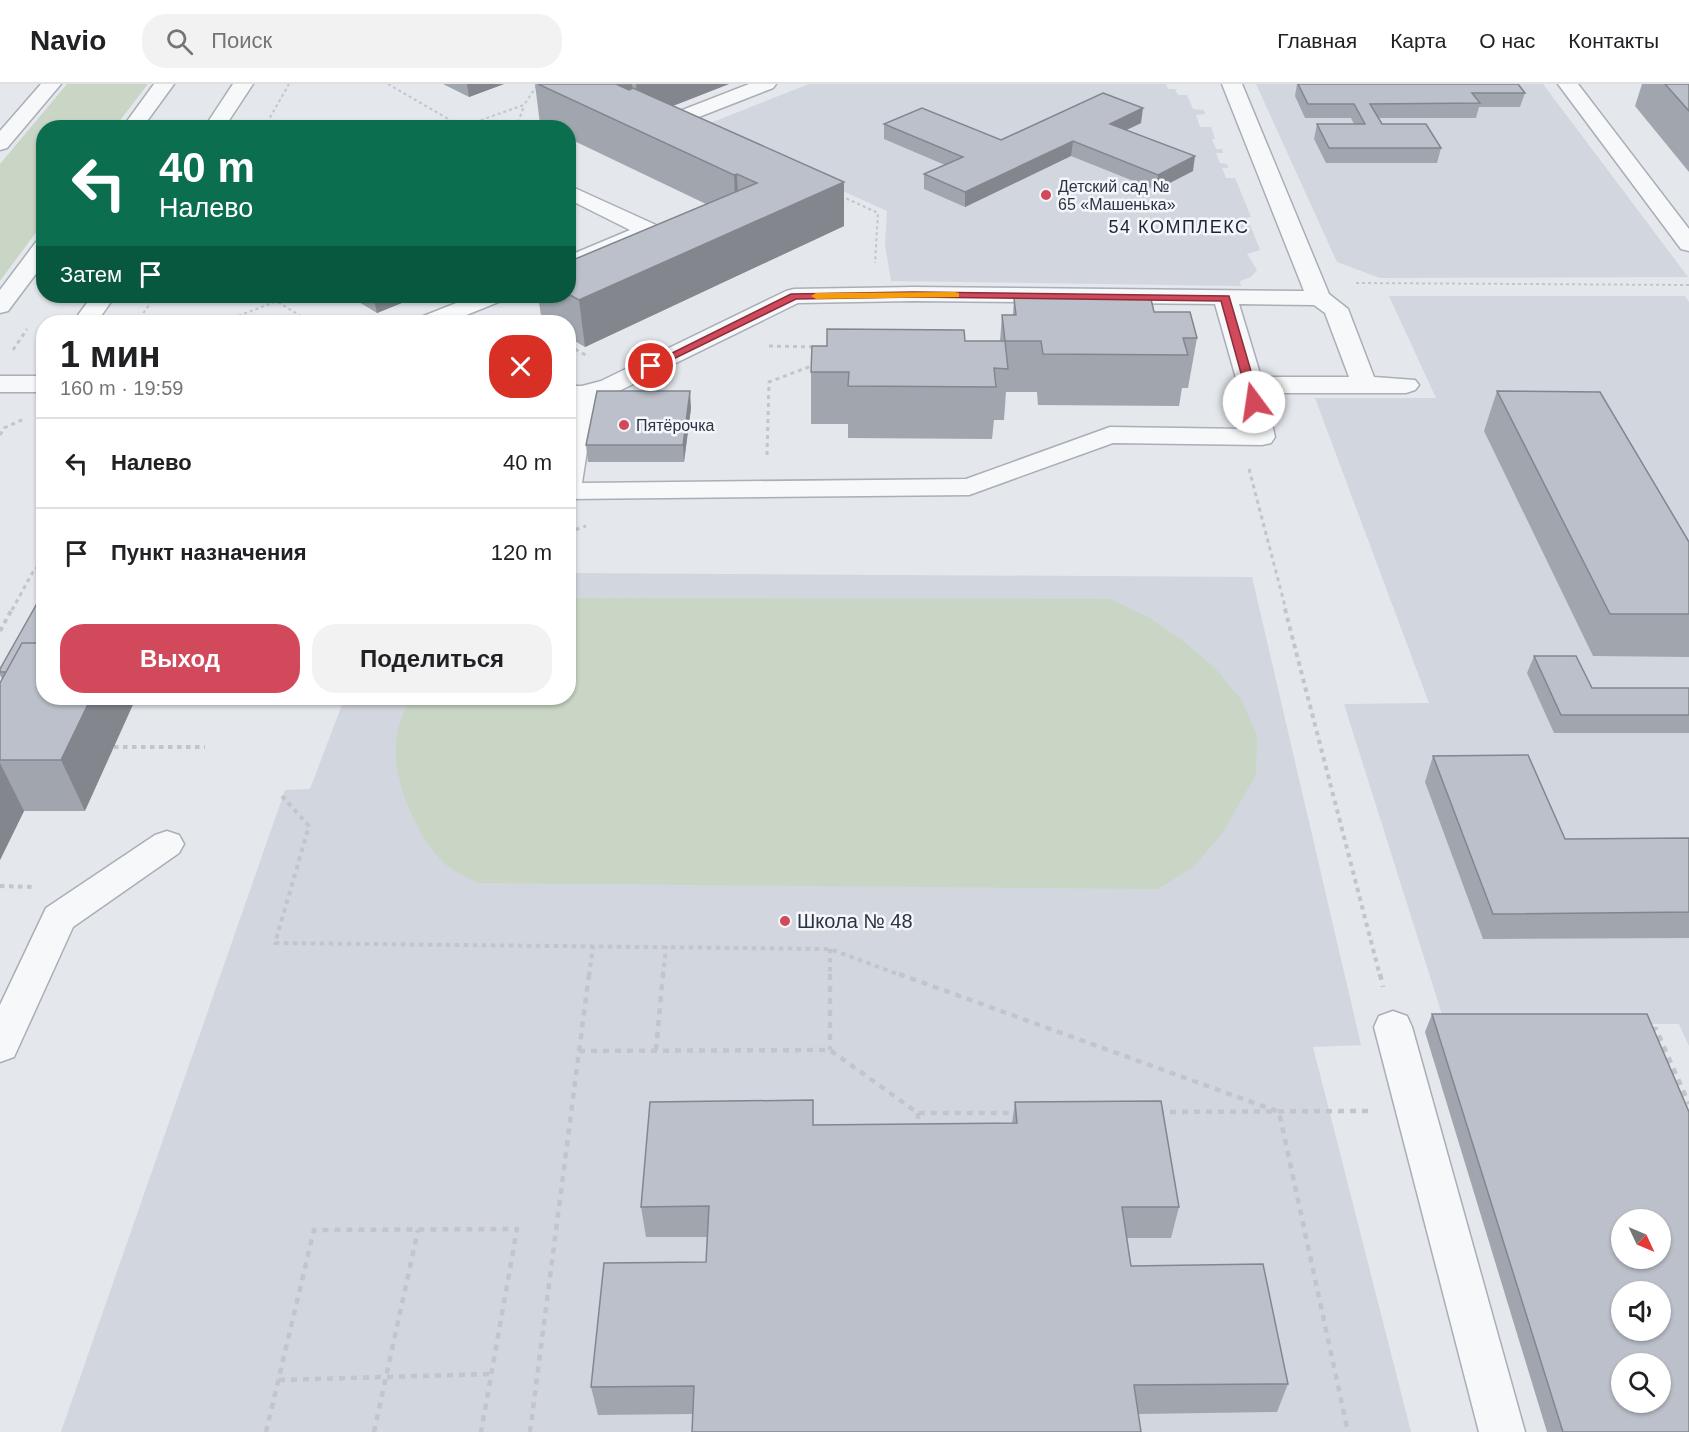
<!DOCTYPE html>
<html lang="ru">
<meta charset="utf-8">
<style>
body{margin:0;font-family:Arial,sans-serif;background:#f2f2f2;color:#202124;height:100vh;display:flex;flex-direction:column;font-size:22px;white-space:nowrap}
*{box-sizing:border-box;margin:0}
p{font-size:20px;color:#757577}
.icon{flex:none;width:33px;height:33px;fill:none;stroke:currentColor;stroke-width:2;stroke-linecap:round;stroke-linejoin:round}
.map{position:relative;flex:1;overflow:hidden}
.side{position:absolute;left:36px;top:231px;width:540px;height:390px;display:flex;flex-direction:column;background:#fff;border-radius:24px;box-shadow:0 2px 4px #0004}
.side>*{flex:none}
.top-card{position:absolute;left:36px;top:36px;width:540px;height:183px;border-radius:24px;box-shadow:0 2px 4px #0004;background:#0b6e4f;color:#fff;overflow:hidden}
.needle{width:39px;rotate:134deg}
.controls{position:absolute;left:1611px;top:1125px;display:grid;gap:12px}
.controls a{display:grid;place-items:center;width:60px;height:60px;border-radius:50%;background:#fff;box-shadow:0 2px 4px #0004;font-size:30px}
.pin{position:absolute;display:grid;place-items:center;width:51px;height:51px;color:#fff;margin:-26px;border:3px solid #fff;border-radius:50%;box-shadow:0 2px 6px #0007}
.me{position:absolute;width:66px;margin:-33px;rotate:346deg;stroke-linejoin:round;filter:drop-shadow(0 0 4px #0008)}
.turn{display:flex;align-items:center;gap:21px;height:126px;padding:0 24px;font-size:27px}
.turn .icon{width:78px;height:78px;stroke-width:2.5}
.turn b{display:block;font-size:42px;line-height:51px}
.then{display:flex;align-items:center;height:57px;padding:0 24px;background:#0003;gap:12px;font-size:22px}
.round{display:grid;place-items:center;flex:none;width:63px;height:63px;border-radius:24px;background:#f2f2f2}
.summary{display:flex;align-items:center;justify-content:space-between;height:102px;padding:0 24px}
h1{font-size:36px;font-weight:800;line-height:45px}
.cta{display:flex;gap:12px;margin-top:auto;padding:12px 24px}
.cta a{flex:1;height:69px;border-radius:24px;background:#d1495b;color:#fff;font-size:24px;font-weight:800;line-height:69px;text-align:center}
.cta a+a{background:#f2f2f2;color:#202124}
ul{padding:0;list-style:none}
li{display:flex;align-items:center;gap:18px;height:90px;padding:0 24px;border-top:2px solid #e0e0e0}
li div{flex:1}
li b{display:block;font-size:22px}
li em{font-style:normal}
header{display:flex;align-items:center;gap:36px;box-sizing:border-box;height:84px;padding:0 30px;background:#fff;border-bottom:2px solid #e0e0e0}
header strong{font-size:28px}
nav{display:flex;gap:33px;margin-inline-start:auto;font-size:21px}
.search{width:420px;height:54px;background:#f2f2f2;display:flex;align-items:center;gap:15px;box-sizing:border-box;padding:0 21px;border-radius:24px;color:#757577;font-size:22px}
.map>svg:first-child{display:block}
.built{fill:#d2d6de}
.green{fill:#c9d6c5}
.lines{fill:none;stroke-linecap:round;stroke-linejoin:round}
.minor-casing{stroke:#a9aeb7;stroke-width:3}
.path-far3{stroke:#c2c5cb;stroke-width:2;stroke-dasharray:3 3;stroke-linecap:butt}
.path-far2{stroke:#c2c5cb;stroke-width:3;stroke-dasharray:4 4;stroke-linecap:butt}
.path-far1{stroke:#c2c5cb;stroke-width:4;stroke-dasharray:4.5 4.5;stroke-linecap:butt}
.path{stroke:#c2c5cb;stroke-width:4.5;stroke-dasharray:6 6;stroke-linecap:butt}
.minor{fill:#f7f8fa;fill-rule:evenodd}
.wall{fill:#a1a5ae}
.shaded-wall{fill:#83868d}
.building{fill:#bbc0ca;stroke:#83868d;stroke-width:1.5;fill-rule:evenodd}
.route{fill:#d1495b;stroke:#882f3b;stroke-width:1.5}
.slow{fill:#f59e0b}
.poi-dot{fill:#d1495b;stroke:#f4f6f9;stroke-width:2}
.labels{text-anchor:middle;stroke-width:5;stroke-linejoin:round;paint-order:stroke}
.far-poi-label{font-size:16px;fill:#2b3445;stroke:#f4f6f9;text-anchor:start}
.far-quarter-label{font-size:18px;letter-spacing:1.5px;fill:#1d2536;stroke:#f4f6f9}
.poi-label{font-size:20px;fill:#2b3445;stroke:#f4f6f9;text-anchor:start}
</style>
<header>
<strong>Navio</strong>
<div class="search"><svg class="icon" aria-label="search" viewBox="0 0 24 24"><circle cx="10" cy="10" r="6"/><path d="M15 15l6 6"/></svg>Поиск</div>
<nav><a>Главная</a><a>Карта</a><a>О нас</a><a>Контакты</a></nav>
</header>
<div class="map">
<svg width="1689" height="1348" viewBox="0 0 1689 1348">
<rect width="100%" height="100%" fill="#e4e7ec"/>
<path class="built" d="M 809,0 L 1166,0 L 1168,5 L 1175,5 L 1178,11 L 1187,11 L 1193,25 L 1204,26 L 1205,30 L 1196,31 L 1200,43 L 1211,43 L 1215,55 L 1212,55 L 1216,65 L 1222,65 L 1223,69 L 1216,69 L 1220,79 L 1227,80 L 1228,84 L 1222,84 L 1226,94 L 1235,94 L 1251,133 L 1247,133 L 1260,166 L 1247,170 L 1257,186 L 1251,193 L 1240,197 L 1241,202 L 891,197 L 885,161 L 887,127 L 700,43 Z
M 1256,0 L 1543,0 L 1688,193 L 1380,194 L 1337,178 Z
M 1389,212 L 1685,212 L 1689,218 L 1689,962 L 1679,940 L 1445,940 L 1344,620 L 1429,619 L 1315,314 L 1436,314 Z
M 569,489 L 1252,493 L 1361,961 L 1313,963 L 1411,1348 L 61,1348 L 285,706 L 310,705 L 343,618 L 353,614 L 568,614 Z"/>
<path class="green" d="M 67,0 L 148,0 L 115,43 L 44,44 L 43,139 L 0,197 L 0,80 Z
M 569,514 L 1110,515 L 1150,534 L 1187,560 L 1215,584 L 1241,615 L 1257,651 L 1256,691 L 1221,751 L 1193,783 L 1158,805 L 478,799 C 469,794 458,790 449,783 C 421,763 392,696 396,662 C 397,644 402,629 411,614 L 568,614 Z"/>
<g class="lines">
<g class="minor-casing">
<path id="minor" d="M 41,0 L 61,0 L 7,64 L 0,66 L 0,47 Z
M 154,0 L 174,0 L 142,44 L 122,44 Z
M 233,0 L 253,0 L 224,44 L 204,44 Z
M 749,0 L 776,0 L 773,4 L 663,47 L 649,47 L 646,43 L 649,39 Z
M 1222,0 L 1242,0 L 1329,210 L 1348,225 L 1374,293 L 1415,296 L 1419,301 L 1415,306 L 1406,309 L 1265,309 L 1275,353 L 1271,359 L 1262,361 L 1113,359 L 969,411 L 568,415 L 568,302 L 582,302 L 601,297 L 786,207 L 794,205 L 914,203 L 1304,207 ZM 914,217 L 1215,220 L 1238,301 L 1247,345 L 1110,343 L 966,395 L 582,399 L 595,315 L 619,307 L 798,219 ZM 1239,220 L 1314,221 L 1325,229 L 1349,293 L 1261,293 Z
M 1558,0 L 1578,0 L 1689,145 L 1689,167 L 1681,165 Z
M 568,101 L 656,141 L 659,146 L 656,151 L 568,187 L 568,172 L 630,146 L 568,115 Z
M 44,156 L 44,179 L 8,227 L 0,229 L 0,206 L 36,158 Z
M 92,212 L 115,212 L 97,238 L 73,238 Z
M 474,212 L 505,212 L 501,217 L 449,238 L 417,238 L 421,233 Z
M 0,292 L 44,292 L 44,308 L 0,308 Z
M 167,747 L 179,751 L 184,760 L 179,769 L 73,843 L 14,973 L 0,978 L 0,921 L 46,824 L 155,751 Z
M 1393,927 L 1407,932 L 1412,943 L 1525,1348 L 1479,1348 L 1374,943 L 1379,932 Z"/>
</g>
<path class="path-far3" d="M 388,0 L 462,43
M 264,44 L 289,0
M 458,44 L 524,21 L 538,0
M 516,44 L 524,22
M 841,112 L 878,129 L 875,179
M 1356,199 L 1689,201
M 268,212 L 304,234
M 519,232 L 523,234
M 140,234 L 155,212
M 233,234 L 277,217"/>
<path class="path-far2" d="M 301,233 L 310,238
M 520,233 L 529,238
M 137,238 L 141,233
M 223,238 L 237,233
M 568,261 L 589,273
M 769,262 L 816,263
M 13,266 L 27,245
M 0,351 L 4,344 L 24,335
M 767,371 L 769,298 L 814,281
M 1249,385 L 1286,526
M 568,448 L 586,442
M 12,526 L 35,484 L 44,484"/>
<path class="path-far1" d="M 1285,525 L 1380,892
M 0,547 L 12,525
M 200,614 L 220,617 L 295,619 L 297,614
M 114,663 L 205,663
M 282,712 L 309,742 L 275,859 L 830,865 L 903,892
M 0,802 L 32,803
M 830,865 L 830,892
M 589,892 L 593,862
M 663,892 L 666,862"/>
<path class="path" d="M 830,890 L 830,966
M 899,890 L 1279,1028 L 1348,1348
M 1380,890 L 1383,903
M 1651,945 L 1656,945 L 1689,1020
M 656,966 L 663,890
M 579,967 L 830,966 L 918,1029 L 1016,1029
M 1158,1028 L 1370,1027
M 918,1029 L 918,1043
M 279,1296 L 491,1290
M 266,1348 L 314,1146 L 517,1145 L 481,1348
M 374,1348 L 418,1146
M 530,1348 L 589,890"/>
<use href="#minor" class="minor"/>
</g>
<path class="wall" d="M 443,0 L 504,0 L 469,13 Z
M 535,0 L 729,0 L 673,22 L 844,142 L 585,263 L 568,253 L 568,238 L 542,238 L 538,212 L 568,212 L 568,178 L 706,120 L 568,54 L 568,44 L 547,44 L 540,40 Z
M 1297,0 L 1518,0 L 1525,9 L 1520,23 L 1479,23 L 1476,34 L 1378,34 L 1382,40 L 1441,64 L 1437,79 L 1326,79 L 1314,55 L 1317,40 L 1354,40 L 1351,34 L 1305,34 L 1295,12 Z
M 1642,0 L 1689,0 L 1689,88 L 1635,22 Z
M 1141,39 L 1126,46 L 1193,87 L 1156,106 L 1071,72 L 965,123 L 924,105 L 924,90 L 945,81 L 884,55 L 884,40 L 1001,56 Z
M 349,212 L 419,212 L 377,229 Z
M 1014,214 L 1154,228 L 1197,254 L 1188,304 L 1182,304 L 1179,322 L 1038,321 L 1037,308 L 1006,308 L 1004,336 L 994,336 L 992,355 L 848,354 L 848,340 L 811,340 L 811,288 L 827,262 L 965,257 L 1000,257 L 1002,231 L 1013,231 Z
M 1497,307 L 1689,458 L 1689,573 L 1593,572 L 1484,347 Z
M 691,324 L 684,378 L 588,378 L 586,361 Z
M 44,507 L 85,727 L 24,727 L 0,776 L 0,599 L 2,595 L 0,591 L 0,585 Z
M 1534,572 L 1592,604 L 1689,604 L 1689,649 L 1554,649 L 1527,589 Z
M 1433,672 L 1565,755 L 1689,754 L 1689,854 L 1483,855 L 1425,698 Z
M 1432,930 L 1689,1348 L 1547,1348 L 1425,948 Z
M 1015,1018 L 1179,1123 L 1171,1154 L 1127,1154 L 1131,1182 L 1288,1300 L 1277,1328 L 1138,1330 L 693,1330 L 598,1331 L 591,1303 L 706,1178 L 707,1153 L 646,1153 L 641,1123 L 813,1041 L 1012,1039 Z"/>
<path class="shaded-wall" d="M 467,0 L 504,0 L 469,13 Z
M 613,0 L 632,0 L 635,33 Z
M 636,0 L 729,0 L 639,35 Z
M 1143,24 L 1141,39 L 1108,55 L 1110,40 Z
M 1073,57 L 1071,72 L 965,123 L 965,108 Z
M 1195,72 L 1193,87 L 1156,106 L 1158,91 Z
M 737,90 L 739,133 L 736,135 L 734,91 Z
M 844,98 L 844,142 L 585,263 L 579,216 Z
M 373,212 L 419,212 L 377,229 Z
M 690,307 L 691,324 L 684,378 L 683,361 Z
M 91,614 L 136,614 L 85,727 L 61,676 Z
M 0,679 L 24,727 L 0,776 Z"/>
<path class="building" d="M 538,0 L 616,0 L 629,6 L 633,4 L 844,98 L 579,216 L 568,210 L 568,178 L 757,99 L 737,90 L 734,91 Z
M 1298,0 L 1518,0 L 1525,9 L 1472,9 L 1480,19 L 1370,20 L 1382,40 L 1426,40 L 1441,64 L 1329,64 L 1317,40 L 1365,40 L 1354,20 L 1308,20 Z
M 1665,0 L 1689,0 L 1689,27 Z
M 1103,9 L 1143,24 L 1110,40 L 1195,72 L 1158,91 L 1073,57 L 965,108 L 924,90 L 963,73 L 884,40 L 922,24 L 1001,56 Z
M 1014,214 L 1151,215 L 1154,228 L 1190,228 L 1197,254 L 1183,254 L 1188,271 L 1043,270 L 1041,257 L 1005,257 L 1002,231 L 1016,231 Z
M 827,245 L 964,246 L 965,257 L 1005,257 L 1008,285 L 994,284 L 996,303 L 848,302 L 849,288 L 811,288 L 812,262 L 827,262 Z
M 597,307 L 690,307 L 683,361 L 586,361 Z
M 1497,307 L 1600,308 L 1689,458 L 1689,530 L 1610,530 Z
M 44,507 L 44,559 L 22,559 L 6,588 L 0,588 L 0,585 Z
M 22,559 L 44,559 L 44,614 L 91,614 L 61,676 L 0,676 L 0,599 Z
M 1534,572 L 1576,572 L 1592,604 L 1689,604 L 1689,631 L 1561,631 Z
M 1528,671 L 1565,755 L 1689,754 L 1689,828 L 1493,830 L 1433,672 Z
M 1432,930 L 1647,930 L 1689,1028 L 1689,1348 L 1563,1348 ZM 1622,1136 L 1660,1136 L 1660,1174 L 1622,1174 ZM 1622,1208 L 1660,1208 L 1660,1246 L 1622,1246 ZM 1622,1280 L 1660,1280 L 1660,1318 L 1622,1318 Z
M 813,1016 L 813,1041 L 1017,1039 L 1015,1018 L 1161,1017 L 1179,1123 L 1122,1123 L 1131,1182 L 1263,1180 L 1288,1300 L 1134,1301 L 1141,1348 L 692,1348 L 694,1302 L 591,1303 L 604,1179 L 706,1178 L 709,1122 L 641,1123 L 650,1018 Z"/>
<path class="route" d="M 914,208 L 1229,212 L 1260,318 L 1254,322 L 1249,318 L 1221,217 L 914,213 L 796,215 L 655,284 L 646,282 L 791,210 Z"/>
<path class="slow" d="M 955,208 L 959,209 L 959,213 L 816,215 L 811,212 L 816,209 Z"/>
<g class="poi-dot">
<circle cx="1046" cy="111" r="6"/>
<circle cx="624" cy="341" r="6"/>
<circle cx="785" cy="837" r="6"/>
</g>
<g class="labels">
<g class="far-poi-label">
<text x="1058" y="108">Детский сад №<tspan x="1058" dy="18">65 «Машенька»</tspan></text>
<text x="636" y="347">Пятёрочка</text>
</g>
<g class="far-quarter-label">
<text x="1179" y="149">54 КОМПЛЕКС</text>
</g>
<g class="poi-label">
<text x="797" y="844">Школа № 48</text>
</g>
</g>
</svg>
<div class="controls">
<a><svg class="needle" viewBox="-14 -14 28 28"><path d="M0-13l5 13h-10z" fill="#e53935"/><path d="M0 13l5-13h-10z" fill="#757577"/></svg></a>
<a><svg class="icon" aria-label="sound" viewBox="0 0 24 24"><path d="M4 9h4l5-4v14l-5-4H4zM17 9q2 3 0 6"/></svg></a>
<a><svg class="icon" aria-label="search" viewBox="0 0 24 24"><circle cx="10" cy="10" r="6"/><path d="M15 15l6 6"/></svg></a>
</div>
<div class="pin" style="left:651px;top:282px;background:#d93025"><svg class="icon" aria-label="arrive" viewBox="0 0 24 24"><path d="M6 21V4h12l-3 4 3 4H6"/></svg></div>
<svg class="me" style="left:1254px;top:318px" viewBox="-20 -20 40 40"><circle r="19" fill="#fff"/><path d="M0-13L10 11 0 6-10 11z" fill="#d1495b"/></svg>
<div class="top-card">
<div class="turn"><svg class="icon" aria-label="left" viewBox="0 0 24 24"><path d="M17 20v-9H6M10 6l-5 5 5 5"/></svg><div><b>40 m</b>Налево</div></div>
<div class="then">Затем<svg class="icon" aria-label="arrive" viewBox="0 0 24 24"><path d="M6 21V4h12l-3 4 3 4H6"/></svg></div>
</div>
<section class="side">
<div class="summary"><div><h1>1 мин</h1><p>160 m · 19:59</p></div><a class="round" style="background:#d93025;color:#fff"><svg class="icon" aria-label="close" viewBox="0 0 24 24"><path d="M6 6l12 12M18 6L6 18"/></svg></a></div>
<ul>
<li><svg class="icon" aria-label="left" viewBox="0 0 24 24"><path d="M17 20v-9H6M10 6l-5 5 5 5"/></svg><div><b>Налево</b></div><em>40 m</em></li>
<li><svg class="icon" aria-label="arrive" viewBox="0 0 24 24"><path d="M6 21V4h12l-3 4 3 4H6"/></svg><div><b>Пункт назначения</b></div><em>120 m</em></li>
</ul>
<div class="cta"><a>Выход</a><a>Поделиться</a></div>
</section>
</div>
